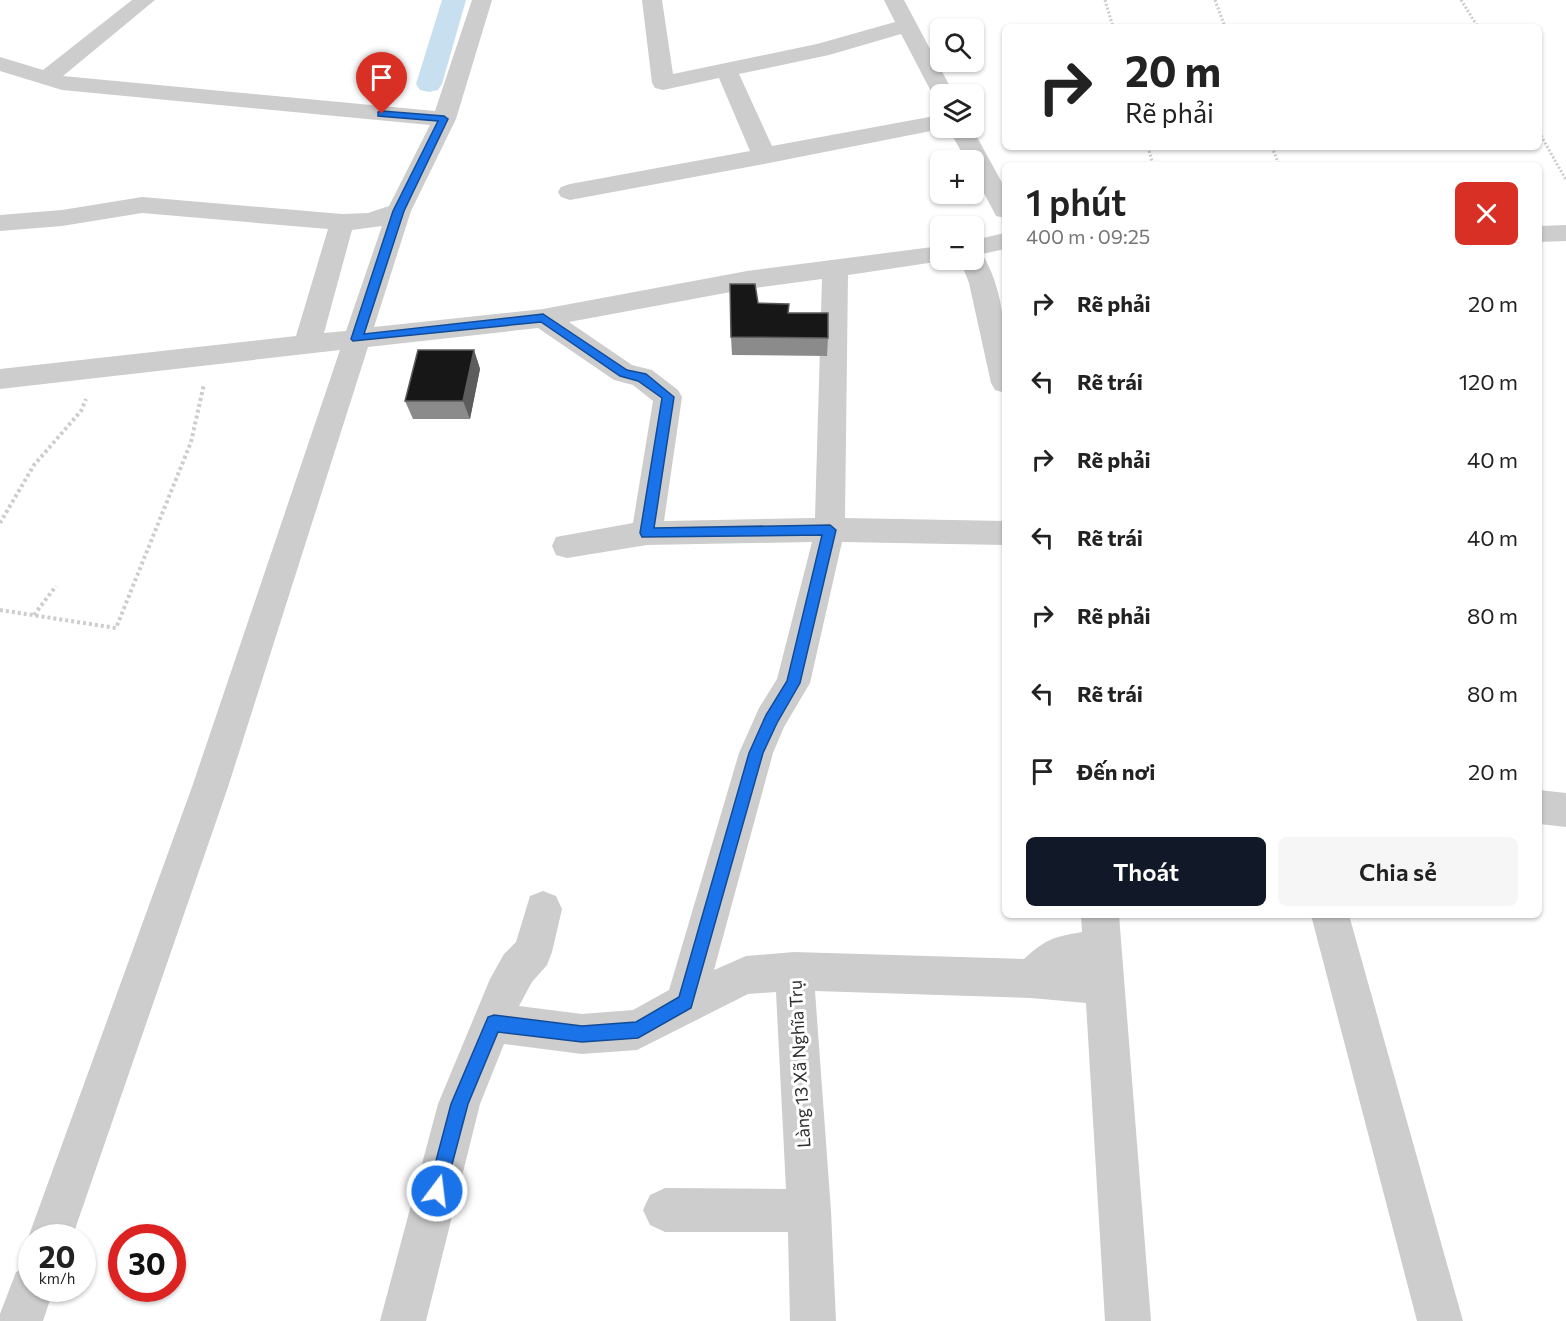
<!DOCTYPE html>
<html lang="vi">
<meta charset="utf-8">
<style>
body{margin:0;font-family:Commissioner,sans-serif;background:#f6f6f6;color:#222;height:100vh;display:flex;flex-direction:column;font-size:22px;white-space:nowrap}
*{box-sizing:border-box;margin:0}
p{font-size:20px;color:#767676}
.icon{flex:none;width:33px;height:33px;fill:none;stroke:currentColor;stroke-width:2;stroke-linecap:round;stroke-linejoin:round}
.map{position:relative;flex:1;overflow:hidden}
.sheet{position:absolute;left:1002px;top:162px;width:540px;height:756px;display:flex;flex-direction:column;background:#fff;border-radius:9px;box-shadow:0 2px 4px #0004}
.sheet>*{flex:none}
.guide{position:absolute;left:1002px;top:24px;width:540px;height:126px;border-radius:9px;box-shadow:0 2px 4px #0004;background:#fff;color:#222;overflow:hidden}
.controls{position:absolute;left:930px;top:18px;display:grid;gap:12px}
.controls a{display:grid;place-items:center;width:54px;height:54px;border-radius:9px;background:#fff;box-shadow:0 2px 4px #0004;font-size:30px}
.speed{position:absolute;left:18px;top:1224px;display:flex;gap:12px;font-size:30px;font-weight:700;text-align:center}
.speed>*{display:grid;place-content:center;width:78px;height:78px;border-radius:50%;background:#fff;box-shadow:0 2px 4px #0004;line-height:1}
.speed small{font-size:15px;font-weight:400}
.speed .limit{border:9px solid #d22;background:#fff;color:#111}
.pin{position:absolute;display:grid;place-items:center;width:51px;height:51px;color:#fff;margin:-62px -26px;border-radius:50% 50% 50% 0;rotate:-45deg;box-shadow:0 0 6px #0007}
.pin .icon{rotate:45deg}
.me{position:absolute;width:66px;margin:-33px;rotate:15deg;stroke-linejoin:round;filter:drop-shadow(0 0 4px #0008)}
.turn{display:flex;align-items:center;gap:21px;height:126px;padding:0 24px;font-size:27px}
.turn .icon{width:78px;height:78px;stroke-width:2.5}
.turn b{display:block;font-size:42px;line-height:51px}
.round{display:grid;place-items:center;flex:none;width:63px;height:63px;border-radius:9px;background:#f6f6f6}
.overview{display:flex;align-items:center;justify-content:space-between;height:102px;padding:0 24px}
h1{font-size:36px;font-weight:600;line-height:45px}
.action{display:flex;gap:12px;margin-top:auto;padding:12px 24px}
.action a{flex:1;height:69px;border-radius:9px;background:#111827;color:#fff;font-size:24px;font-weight:600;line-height:69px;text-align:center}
.action a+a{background:#f6f6f6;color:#222}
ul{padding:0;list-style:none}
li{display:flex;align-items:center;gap:18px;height:78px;padding:0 24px}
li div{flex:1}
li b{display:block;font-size:22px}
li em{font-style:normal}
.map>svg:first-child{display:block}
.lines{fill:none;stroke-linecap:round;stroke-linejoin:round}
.canal{fill:#c8dfef;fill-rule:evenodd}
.path-far1{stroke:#cdcdcd;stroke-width:3;stroke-dasharray:2 2;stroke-linecap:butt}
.path{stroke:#cdcdcd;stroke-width:4;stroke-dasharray:3 3;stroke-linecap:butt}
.minor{fill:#cdcdcd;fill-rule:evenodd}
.wall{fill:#8b8b8b}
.shaded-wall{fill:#5d5d5d}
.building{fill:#171717;stroke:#5d5d5d;stroke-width:1.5}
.route{fill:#1a73e8;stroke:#114b97;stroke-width:1.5}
.labels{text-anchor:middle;stroke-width:6;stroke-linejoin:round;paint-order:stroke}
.near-street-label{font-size:18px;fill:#303030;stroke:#fff}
</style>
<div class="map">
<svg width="1566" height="1321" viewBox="0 0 1566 1321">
<rect width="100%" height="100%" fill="#fff"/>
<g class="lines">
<path class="canal" d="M 442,0 L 466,0 L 442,84 L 438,90 L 429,92 L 420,90 L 416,84 Z"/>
<path class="path-far1" d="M 1105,0 L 1113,27
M 1215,0 L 1225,27
M 1461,0 L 1478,27
M 1539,132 L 1566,180
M 1148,147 L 1153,165
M 1272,147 L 1279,165"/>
<path class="path" d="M 0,523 L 34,465 L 81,411 L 86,399
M 0,610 L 116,628 L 191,442 L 204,384
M 34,615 L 56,586"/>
<path class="minor" d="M 132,0 L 155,0 L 63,76 L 435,111 L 472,0 L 492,0 L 456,119 L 411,211 L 374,327 L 543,309 L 747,271 L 940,246 L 940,260 L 949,260 L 848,275 L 845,518 L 1005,521 L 1005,545 L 842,542 L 810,683 L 784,727 L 773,753 L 714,970 L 746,956 L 794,952 L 1024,959 C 1046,939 1053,937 1082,932 L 1081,915 L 1119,915 L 1151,1321 L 1105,1321 L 1086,1003 L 1031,998 L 815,991 L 831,1211 L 836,1321 L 790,1321 L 788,1232 L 665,1232 L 650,1225 L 643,1210 L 650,1195 L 665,1188 L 786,1189 L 776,992 L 748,994 L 637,1050 L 582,1054 L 504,1044 L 480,1104 L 426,1321 L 380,1321 L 438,1104 L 490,979 L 504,954 L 516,942 L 530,896 L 543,891 L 556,896 L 562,909 L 552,952 L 547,965 L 532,982 L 519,1006 L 582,1014 L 633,1010 L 669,990 L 739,753 L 759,708 L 777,679 L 812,542 L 647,545 L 567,558 L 556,555 L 552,546 L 556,537 L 633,523 L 653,401 L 633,385 L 614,380 L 538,328 L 368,347 L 228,787 L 72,1238 L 32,1238 L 32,1246 L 28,1238 L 192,787 L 340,350 L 0,389 L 0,369 L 296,336 L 328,229 L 142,213 L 62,226 L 0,231 L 0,215 L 62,210 L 142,197 L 342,214 L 368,213 L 389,206 L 430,125 L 62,90 L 0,71 L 0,57 L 43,70 ZM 382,226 L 346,331 L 324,333 L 352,230 ZM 822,279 L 815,518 L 664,521 L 682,397 L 678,390 L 652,370 L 632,365 L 569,322 L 747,289 Z
M 642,0 L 662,0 L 673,74 L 817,44 L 895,22 L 884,0 L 904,0 L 954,94 L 940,94 L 940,100 L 935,99 L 901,34 L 829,55 L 739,74 L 772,146 L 940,115 L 940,128 L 946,128 L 764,164 L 570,200 L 561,197 L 558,192 L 561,187 L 570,184 L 750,151 L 719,78 L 663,90 L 655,88 L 652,83 Z
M 948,128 L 972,128 L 1005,188 L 1005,218 L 996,216 L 993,210 L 974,175 L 974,160 L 966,160 Z
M 1566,225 L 1566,241 L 1539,242 L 1539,226 Z
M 1005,233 L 1005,249 L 982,254 C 1008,296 1005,347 1005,393 L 995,390 L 991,383 L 969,283 L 960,260 L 974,260 L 974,240 Z
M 1539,790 L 1566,793 L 1566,827 L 1539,824 Z
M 1311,915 L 1349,915 L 1463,1321 L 1417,1321 Z
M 32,1266 L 32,1288 L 54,1288 L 43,1321 L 0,1321 L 0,1314 L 16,1272 Z"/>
</g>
<path class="wall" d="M 758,303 L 789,313 L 828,338 L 827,356 L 732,355 L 731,337 Z
M 474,350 L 480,369 L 470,419 L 413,419 L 405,401 Z"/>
<path class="shaded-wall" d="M 474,350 L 480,369 L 470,419 L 463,401 Z"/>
<path class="building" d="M 730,284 L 755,284 L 758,303 L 789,304 L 788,313 L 828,313 L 828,338 L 731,337 Z
M 418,350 L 474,350 L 463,401 L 405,401 Z"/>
<path class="route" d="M 382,111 L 444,116 L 448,119 L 404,211 L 364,334 L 543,314 L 627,370 L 646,374 L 674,397 L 654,528 L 830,525 L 836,530 L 800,683 L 777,723 L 763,753 L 691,1008 L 638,1038 L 582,1042 L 498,1032 L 468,1104 L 445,1191 L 443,1197 L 437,1200 L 430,1197 L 428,1191 L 451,1104 L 488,1017 L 494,1015 L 582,1026 L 636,1022 L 679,997 L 749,753 L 766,715 L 787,681 L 822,535 L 642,537 L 640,533 L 662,398 L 638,381 L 620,376 L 541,322 L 353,341 L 351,339 L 393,211 L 438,121 L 378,116 L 378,112 Z"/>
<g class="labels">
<g class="near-street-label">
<text transform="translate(800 1064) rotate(-93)" y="6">Làng 13 Xã Nghĩa Trụ</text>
</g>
</g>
</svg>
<div class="controls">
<a><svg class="icon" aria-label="search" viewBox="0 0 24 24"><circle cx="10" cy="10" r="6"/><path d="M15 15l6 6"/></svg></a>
<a><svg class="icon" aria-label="layers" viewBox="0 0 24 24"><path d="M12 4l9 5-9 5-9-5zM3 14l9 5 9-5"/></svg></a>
<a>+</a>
<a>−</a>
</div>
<div class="speed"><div>20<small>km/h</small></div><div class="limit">30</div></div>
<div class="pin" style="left:382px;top:114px;background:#d93025"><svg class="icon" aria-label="arrive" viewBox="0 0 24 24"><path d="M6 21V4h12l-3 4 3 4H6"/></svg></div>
<svg class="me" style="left:437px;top:1191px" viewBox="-20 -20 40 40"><circle r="17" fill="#1a73e8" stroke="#fff" stroke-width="3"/><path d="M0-11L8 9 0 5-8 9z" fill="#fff"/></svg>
<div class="guide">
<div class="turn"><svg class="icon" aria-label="right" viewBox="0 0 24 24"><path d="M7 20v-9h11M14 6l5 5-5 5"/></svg><div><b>20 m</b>Rẽ phải</div></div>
</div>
<section class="sheet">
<div class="overview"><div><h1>1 phút</h1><p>400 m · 09:25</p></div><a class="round" style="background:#d93025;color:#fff"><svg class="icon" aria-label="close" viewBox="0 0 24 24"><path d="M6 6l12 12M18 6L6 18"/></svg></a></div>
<ul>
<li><svg class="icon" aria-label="right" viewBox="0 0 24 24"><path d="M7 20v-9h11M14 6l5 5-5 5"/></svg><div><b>Rẽ phải</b></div><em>20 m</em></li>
<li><svg class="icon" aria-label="left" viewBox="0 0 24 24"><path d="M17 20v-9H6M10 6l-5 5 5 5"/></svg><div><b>Rẽ trái</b></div><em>120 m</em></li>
<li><svg class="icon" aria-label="right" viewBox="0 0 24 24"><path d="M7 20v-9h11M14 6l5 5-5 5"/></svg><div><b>Rẽ phải</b></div><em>40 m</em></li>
<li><svg class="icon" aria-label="left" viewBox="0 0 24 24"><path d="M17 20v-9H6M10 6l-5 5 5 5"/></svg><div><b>Rẽ trái</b></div><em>40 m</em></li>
<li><svg class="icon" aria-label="right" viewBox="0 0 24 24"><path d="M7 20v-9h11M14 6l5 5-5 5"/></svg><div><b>Rẽ phải</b></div><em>80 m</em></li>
<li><svg class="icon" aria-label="left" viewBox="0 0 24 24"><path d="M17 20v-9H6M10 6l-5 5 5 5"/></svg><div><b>Rẽ trái</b></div><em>80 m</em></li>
<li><svg class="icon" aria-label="arrive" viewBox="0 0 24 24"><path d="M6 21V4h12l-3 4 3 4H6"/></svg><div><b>Đến nơi</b></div><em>20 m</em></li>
</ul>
<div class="action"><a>Thoát</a><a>Chia sẻ</a></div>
</section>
</div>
